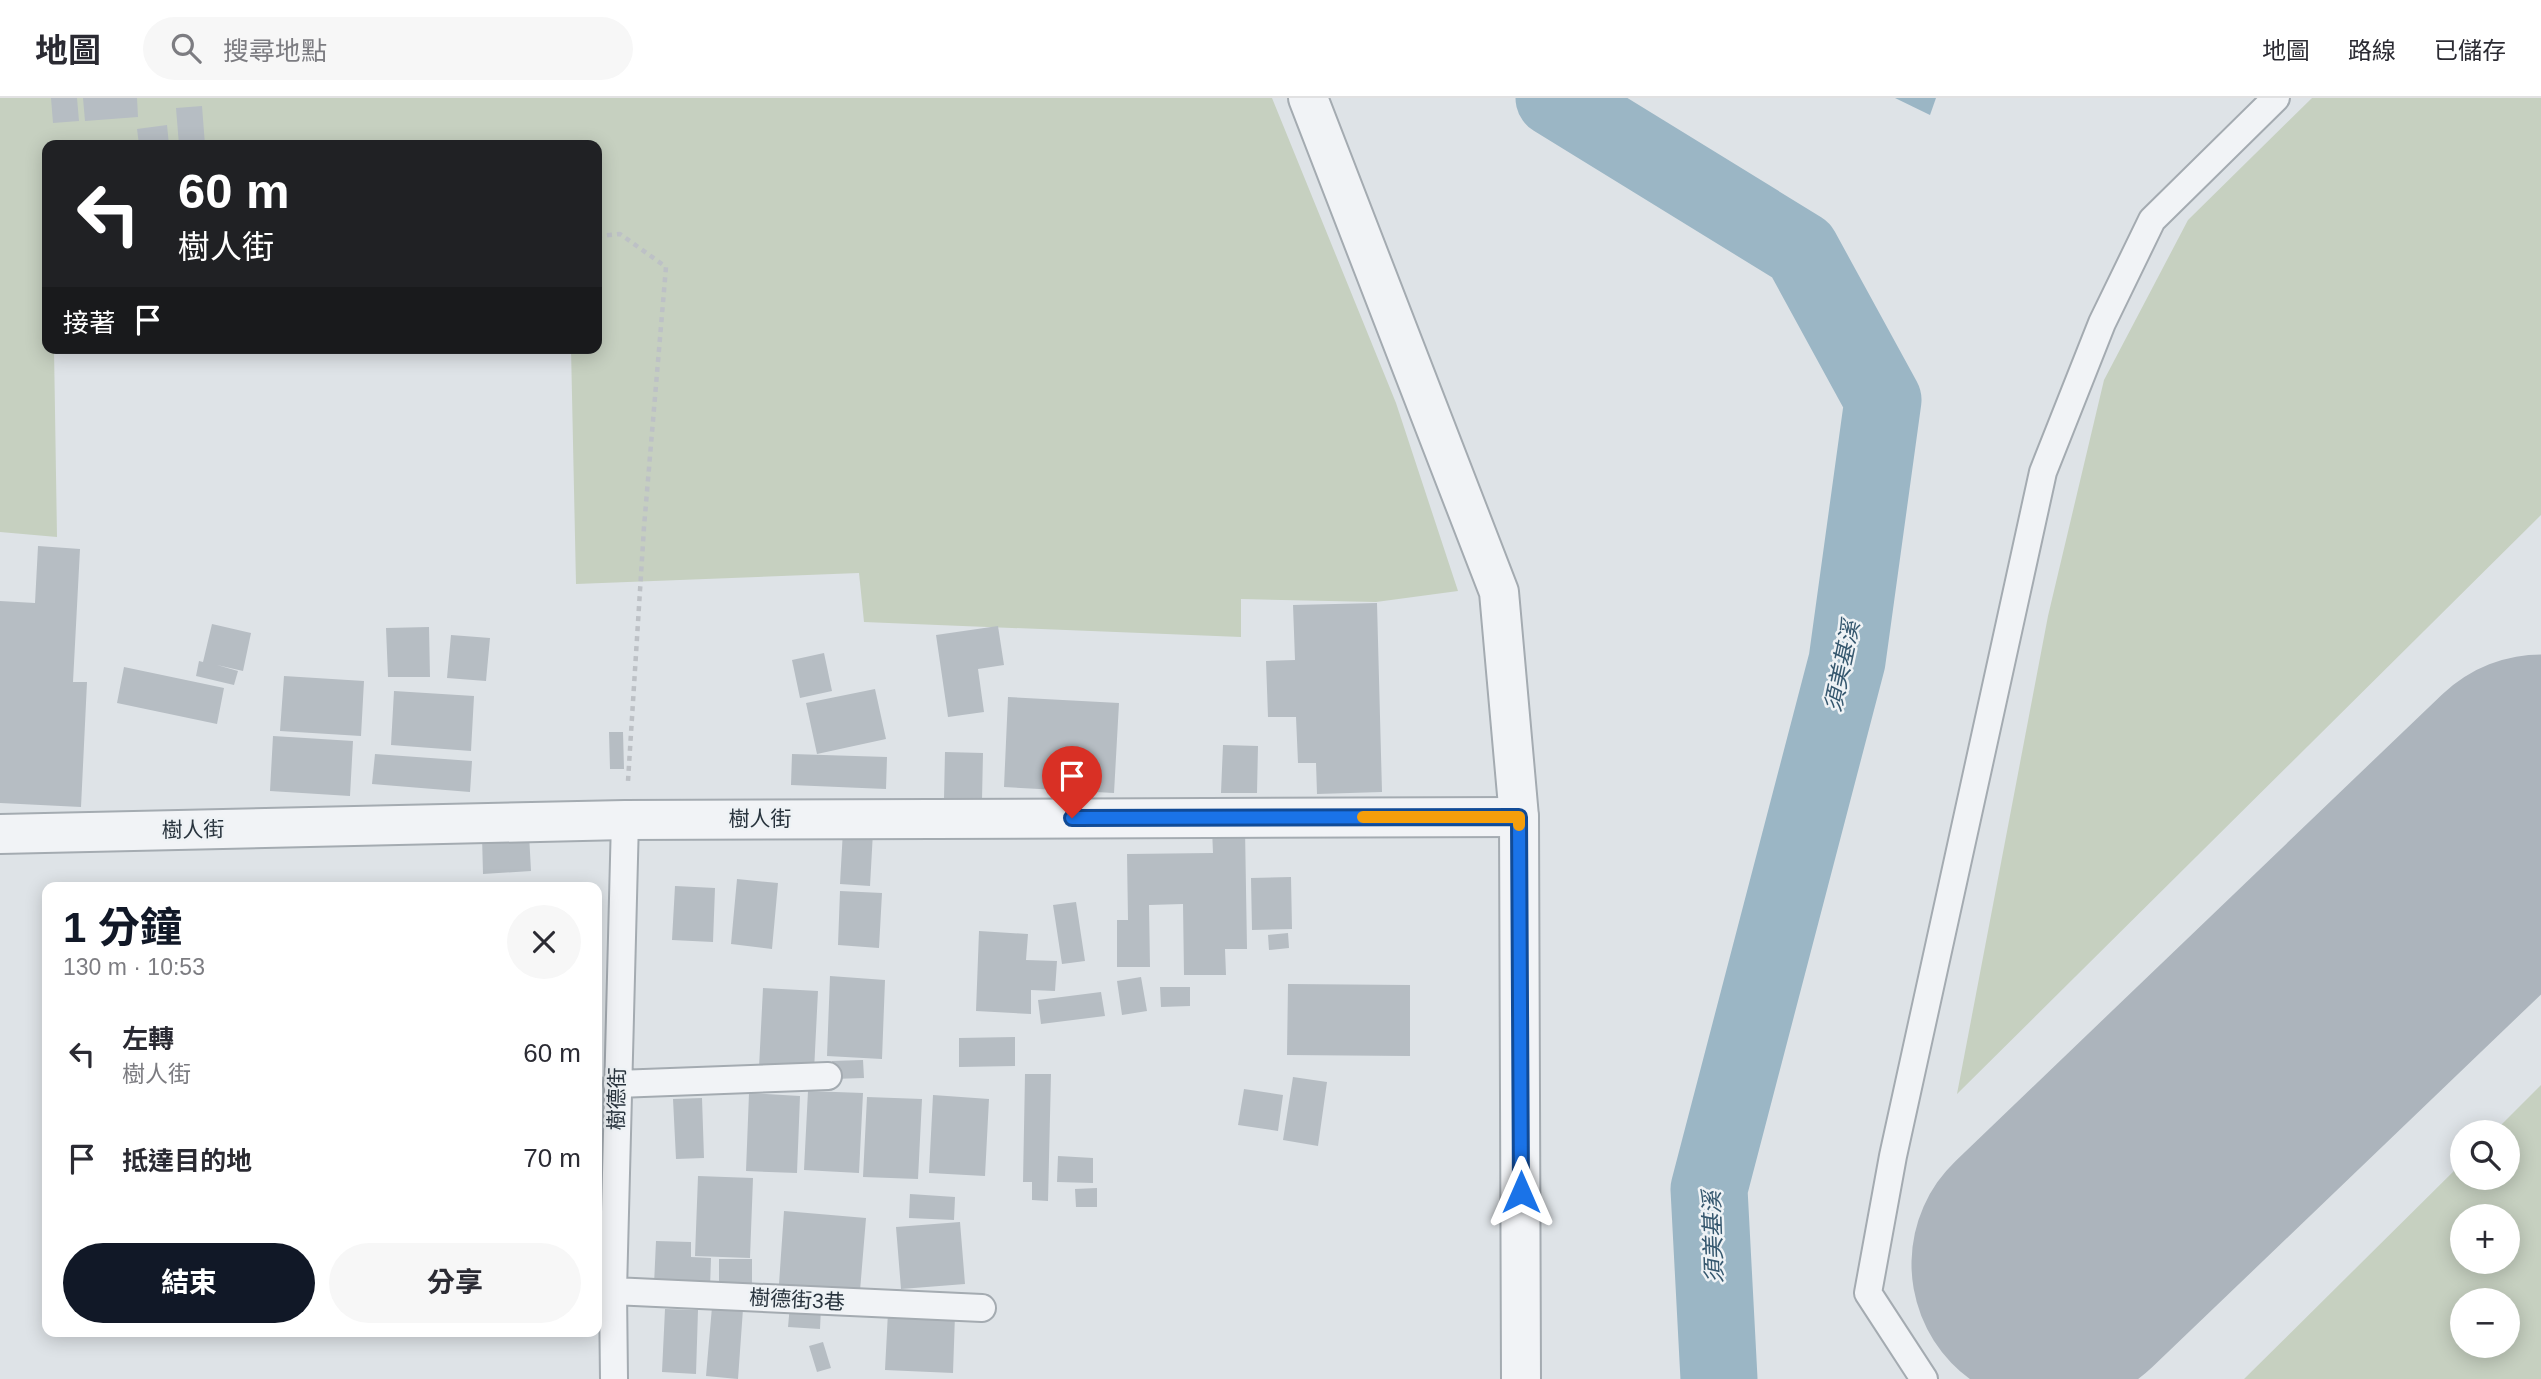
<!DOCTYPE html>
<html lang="zh-TW">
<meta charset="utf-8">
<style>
body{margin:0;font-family:Arial,"Noto Sans TC",sans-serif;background:#f7f7f7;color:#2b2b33;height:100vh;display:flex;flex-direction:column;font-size:26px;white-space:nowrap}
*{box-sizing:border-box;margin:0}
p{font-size:23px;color:#7c7c81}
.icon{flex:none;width:38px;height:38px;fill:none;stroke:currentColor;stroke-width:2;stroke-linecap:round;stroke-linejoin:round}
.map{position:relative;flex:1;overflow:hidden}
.details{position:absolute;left:42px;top:784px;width:560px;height:455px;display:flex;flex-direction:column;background:#fff;border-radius:14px;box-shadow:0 4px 18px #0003}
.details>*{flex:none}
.hud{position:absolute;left:42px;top:42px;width:560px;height:214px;border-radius:14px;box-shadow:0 4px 18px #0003;background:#202124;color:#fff;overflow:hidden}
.fabs{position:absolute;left:2450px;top:1022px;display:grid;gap:14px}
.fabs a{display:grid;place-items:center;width:70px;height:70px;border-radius:50%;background:#fff;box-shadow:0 4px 18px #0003;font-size:35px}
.pin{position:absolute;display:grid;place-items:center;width:60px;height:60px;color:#fff;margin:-72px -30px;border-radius:50% 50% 50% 0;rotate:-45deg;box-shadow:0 0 7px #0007}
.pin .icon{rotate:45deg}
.me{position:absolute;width:77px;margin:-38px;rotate:0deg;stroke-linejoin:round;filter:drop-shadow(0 0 5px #0008)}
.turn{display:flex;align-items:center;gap:24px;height:147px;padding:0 21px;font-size:32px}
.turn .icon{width:91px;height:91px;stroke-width:2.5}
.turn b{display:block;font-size:49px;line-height:60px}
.then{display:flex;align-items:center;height:66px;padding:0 21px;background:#0003;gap:14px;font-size:26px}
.round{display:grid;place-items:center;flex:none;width:74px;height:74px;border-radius:37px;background:#f7f7f7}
.overview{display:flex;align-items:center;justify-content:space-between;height:119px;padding:0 21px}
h1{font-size:42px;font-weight:700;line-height:52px;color:#111827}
.button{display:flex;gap:14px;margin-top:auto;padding:14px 21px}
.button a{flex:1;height:80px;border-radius:42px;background:#111827;color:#fff;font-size:28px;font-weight:700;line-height:80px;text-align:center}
.button a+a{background:#f7f7f7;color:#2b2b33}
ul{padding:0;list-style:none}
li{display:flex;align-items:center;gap:21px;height:105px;padding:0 21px}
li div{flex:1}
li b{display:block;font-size:26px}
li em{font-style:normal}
header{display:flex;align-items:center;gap:42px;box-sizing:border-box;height:98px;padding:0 35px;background:#fff;border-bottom:2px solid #e1e1e2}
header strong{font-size:33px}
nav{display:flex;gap:38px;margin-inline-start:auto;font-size:24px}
.search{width:490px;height:63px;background:#f7f7f7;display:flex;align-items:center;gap:18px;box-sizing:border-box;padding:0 24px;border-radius:38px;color:#7c7c81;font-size:26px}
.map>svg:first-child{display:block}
.green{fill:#c6d0c0;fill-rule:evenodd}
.water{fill:#9bb6c5}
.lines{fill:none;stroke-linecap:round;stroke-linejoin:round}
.river{stroke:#9bb6c5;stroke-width:77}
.runway{stroke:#acb4bc;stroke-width:285}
.building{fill:#b6bdc3}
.service-casing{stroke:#a4abb1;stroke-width:30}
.minor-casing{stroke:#a4abb1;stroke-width:42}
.tertiary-casing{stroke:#a4abb1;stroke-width:42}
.path{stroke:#bdc1c6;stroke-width:4.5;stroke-dasharray:5 5;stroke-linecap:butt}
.service{stroke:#f1f3f6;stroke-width:26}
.minor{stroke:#f1f3f6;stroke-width:38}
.tertiary{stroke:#f1f3f6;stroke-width:38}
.route-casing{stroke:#114b97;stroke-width:18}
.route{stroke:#1a73e8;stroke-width:12}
.slow{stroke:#f59e0b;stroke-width:12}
.labels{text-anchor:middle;stroke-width:5;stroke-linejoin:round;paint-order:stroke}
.street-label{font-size:21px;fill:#28333d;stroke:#eef2f5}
.water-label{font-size:23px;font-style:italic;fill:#35576e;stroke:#eef2f5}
</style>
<header>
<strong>地圖</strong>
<div class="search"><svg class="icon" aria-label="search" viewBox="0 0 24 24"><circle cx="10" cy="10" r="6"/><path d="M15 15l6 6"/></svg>搜尋地點</div>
<nav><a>地圖</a><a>路線</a><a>已儲存</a></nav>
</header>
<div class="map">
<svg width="2541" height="1281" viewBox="0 0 2541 1281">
<rect width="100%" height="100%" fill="#dee3e7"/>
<path class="green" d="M 0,0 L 1272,0 L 1396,305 L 1458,493 L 1376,504 L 1241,501 L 1241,539 L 864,524 L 859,475 L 576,486 L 571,250 L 597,250 L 597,47 L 47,47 L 47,250 L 54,250 L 57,439 L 0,434 Z
M 2312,0 L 2541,0 L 2541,417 L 1957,996 L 2048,518 L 2104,282 L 2188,122 Z
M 2541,987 L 2541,1281 L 2244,1281 L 2462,1065 L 2462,1080 L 2508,1080 L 2508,1034 L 2494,1034 ZM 2462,1118 L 2508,1118 L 2508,1164 L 2462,1164 ZM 2462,1202 L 2508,1202 L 2508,1248 L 2462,1248 Z"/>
<path class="water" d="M 1895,0 L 1936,0 L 1930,17 Z"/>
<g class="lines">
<path class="river" d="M 1554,0 L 1801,152 L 1883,302 L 1847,563 L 1709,1091 L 1719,1281"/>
<path class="runway" d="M 2054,1166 L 2541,699"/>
</g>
<path class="building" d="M 51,0 L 77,0 L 79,23 L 53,25 Z
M 83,0 L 137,0 L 138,19 L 85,23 Z
M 202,8 L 205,47 L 179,47 L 176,10 Z
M 167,27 L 169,47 L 139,47 L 137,31 Z
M 38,448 L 80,451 L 73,584 L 87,584 L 81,709 L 0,705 L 0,503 L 35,505 Z
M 1377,505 L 1382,694 L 1317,696 L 1316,665 L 1298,665 L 1296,619 L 1268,619 L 1266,563 L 1295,562 L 1293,507 Z
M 212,526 L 251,535 L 243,573 L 217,567 L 238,573 L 234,587 L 196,578 L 199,563 L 203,564 Z
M 998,528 L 1004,567 L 978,571 L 984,614 L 948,619 L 936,537 Z
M 429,529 L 430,579 L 388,579 L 386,530 Z
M 451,537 L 490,540 L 486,583 L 447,580 Z
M 824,555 L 832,593 L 800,600 L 792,562 Z
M 124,569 L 224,590 L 217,626 L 117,605 Z
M 284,578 L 364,583 L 361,638 L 280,633 Z
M 875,591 L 886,641 L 817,656 L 806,605 Z
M 394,593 L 474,598 L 471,653 L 391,647 Z
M 1008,599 L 1119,605 L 1114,695 L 1004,689 Z
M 609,634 L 623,634 L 624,671 L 610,671 Z
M 273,638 L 353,643 L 350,698 L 270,693 Z
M 1223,647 L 1258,648 L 1257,695 L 1221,695 Z
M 945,654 L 983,655 L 982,702 L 944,701 Z
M 375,656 L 472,663 L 470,694 L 372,686 Z
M 792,656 L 887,659 L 886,691 L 791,687 Z
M 1212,731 L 1245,731 L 1247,851 L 1225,851 L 1226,877 L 1184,877 L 1183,806 L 1149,807 L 1150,869 L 1117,869 L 1117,822 L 1128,822 L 1127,756 L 1213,755 Z
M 843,732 L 873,734 L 870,788 L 840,786 Z
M 529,736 L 531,773 L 483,776 L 482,738 Z
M 1291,779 L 1292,831 L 1252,832 L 1251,780 Z
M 737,781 L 778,785 L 772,851 L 731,846 Z
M 675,788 L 715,790 L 713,844 L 672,842 Z
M 840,793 L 882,795 L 879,850 L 838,847 Z
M 1076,804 L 1085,863 L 1062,866 L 1053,807 Z
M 979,833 L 1028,836 L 1026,862 L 1057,863 L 1055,893 L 1031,892 L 1031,916 L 976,913 Z
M 1288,835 L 1289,850 L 1269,852 L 1268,837 Z
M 830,878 L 885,882 L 882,961 L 827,958 Z
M 1141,879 L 1147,913 L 1122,917 L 1117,883 Z
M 1288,886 L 1410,887 L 1410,958 L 1287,957 Z
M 1160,889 L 1190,889 L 1190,908 L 1161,909 Z
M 763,890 L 818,893 L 814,973 L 759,970 Z
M 1101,894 L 1105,918 L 1041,926 L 1038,902 Z
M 1015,939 L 1015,968 L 959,969 L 959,940 Z
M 863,962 L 864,980 L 833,981 L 832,963 Z
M 1025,976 L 1051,976 L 1048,1103 L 1032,1102 L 1032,1084 L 1023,1084 Z
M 597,978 L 606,979 L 603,1034 L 597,1033 Z
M 1293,979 L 1327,984 L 1318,1048 L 1283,1042 Z
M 1244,991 L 1283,997 L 1278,1033 L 1238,1027 Z
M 808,993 L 863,995 L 859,1075 L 804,1072 Z
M 749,995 L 800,998 L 797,1075 L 746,1073 Z
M 933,997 L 989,1001 L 985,1078 L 929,1075 Z
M 867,999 L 922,1001 L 918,1081 L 863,1079 Z
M 702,1000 L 704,1060 L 676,1061 L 673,1001 Z
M 1058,1058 L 1093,1060 L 1093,1085 L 1057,1084 Z
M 698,1078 L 753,1080 L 750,1160 L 695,1158 Z
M 1097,1090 L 1097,1109 L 1076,1109 L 1075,1091 Z
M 910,1096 L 955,1099 L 954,1122 L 909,1120 Z
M 784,1113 L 866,1120 L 860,1193 L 779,1186 Z
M 960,1124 L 965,1186 L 901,1191 L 896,1129 Z
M 656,1143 L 691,1144 L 691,1159 L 711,1160 L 710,1190 L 654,1187 Z
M 719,1161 L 752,1161 L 752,1193 L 719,1193 Z
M 790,1207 L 821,1209 L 820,1231 L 788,1229 Z
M 712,1209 L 743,1211 L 738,1281 L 706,1278 Z
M 665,1211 L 698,1212 L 696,1276 L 662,1274 Z
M 888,1214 L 955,1217 L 953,1275 L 885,1272 Z
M 823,1244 L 831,1270 L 817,1274 L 809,1248 Z"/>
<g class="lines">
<g class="service-casing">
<path id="service" d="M 617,986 L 828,978
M 613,1193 L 982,1210
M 614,1281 L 613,1193 L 625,722
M 1924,1281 L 1868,1195 L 1893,1058 L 2043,374 L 2102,225 L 2152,122 L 2276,0"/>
</g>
<g class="minor-casing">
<path id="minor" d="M 0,736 L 625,722 L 1519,719"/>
</g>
<g class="tertiary-casing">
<path id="tertiary" d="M 1308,0 L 1499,494 L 1519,719 L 1521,1281"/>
</g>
<path class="path" d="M 597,138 L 620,136 L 666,169 L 644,429 L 628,683"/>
<use href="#service" class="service"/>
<use href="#minor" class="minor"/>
<use href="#tertiary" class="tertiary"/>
</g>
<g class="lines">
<g class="route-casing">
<path id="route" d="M 1072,720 L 1519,719 L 1521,1094"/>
</g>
<use href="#route" class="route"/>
<path class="slow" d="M 1363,719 L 1519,719 L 1519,727"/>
</g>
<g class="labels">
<g class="street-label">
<text x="760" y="728">樹人街</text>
<text transform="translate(193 732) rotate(-1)" y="7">樹人街</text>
<text transform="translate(617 1001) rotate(-89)" y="7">樹德街</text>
<text transform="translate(797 1202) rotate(3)" y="7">樹德街3巷</text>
</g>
<g class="water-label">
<text transform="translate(1842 568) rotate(-78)" y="8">須美基溪</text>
<text transform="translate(1713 1139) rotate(-92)" y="8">須美基溪</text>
</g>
</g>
</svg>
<div class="fabs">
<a><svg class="icon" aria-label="search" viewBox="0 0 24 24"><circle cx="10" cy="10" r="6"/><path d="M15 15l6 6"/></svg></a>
<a>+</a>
<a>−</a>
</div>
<div class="pin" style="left:1072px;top:720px;background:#d93025"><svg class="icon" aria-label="arrive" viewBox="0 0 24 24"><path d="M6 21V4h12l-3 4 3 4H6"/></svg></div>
<svg class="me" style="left:1521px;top:1094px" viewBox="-20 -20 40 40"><path d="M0-17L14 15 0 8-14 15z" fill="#1a73e8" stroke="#fff" stroke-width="4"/></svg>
<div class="hud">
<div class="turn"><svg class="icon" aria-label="left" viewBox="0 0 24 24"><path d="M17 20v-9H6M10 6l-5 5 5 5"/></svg><div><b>60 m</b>樹人街</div></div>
<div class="then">接著<svg class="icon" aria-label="arrive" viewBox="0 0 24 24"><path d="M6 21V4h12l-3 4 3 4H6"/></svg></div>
</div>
<section class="details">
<div class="overview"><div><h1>1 分鐘</h1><p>130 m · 10:53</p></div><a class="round"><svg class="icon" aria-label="close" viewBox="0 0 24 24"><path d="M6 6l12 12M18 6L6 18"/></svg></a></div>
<ul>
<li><svg class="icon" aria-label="left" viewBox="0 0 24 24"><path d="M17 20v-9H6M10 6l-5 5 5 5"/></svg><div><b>左轉</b><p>樹人街</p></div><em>60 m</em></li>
<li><svg class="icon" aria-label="arrive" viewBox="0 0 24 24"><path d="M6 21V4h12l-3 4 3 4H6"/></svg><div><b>抵達目的地</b></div><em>70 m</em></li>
</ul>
<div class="button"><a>結束</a><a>分享</a></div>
</section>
</div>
